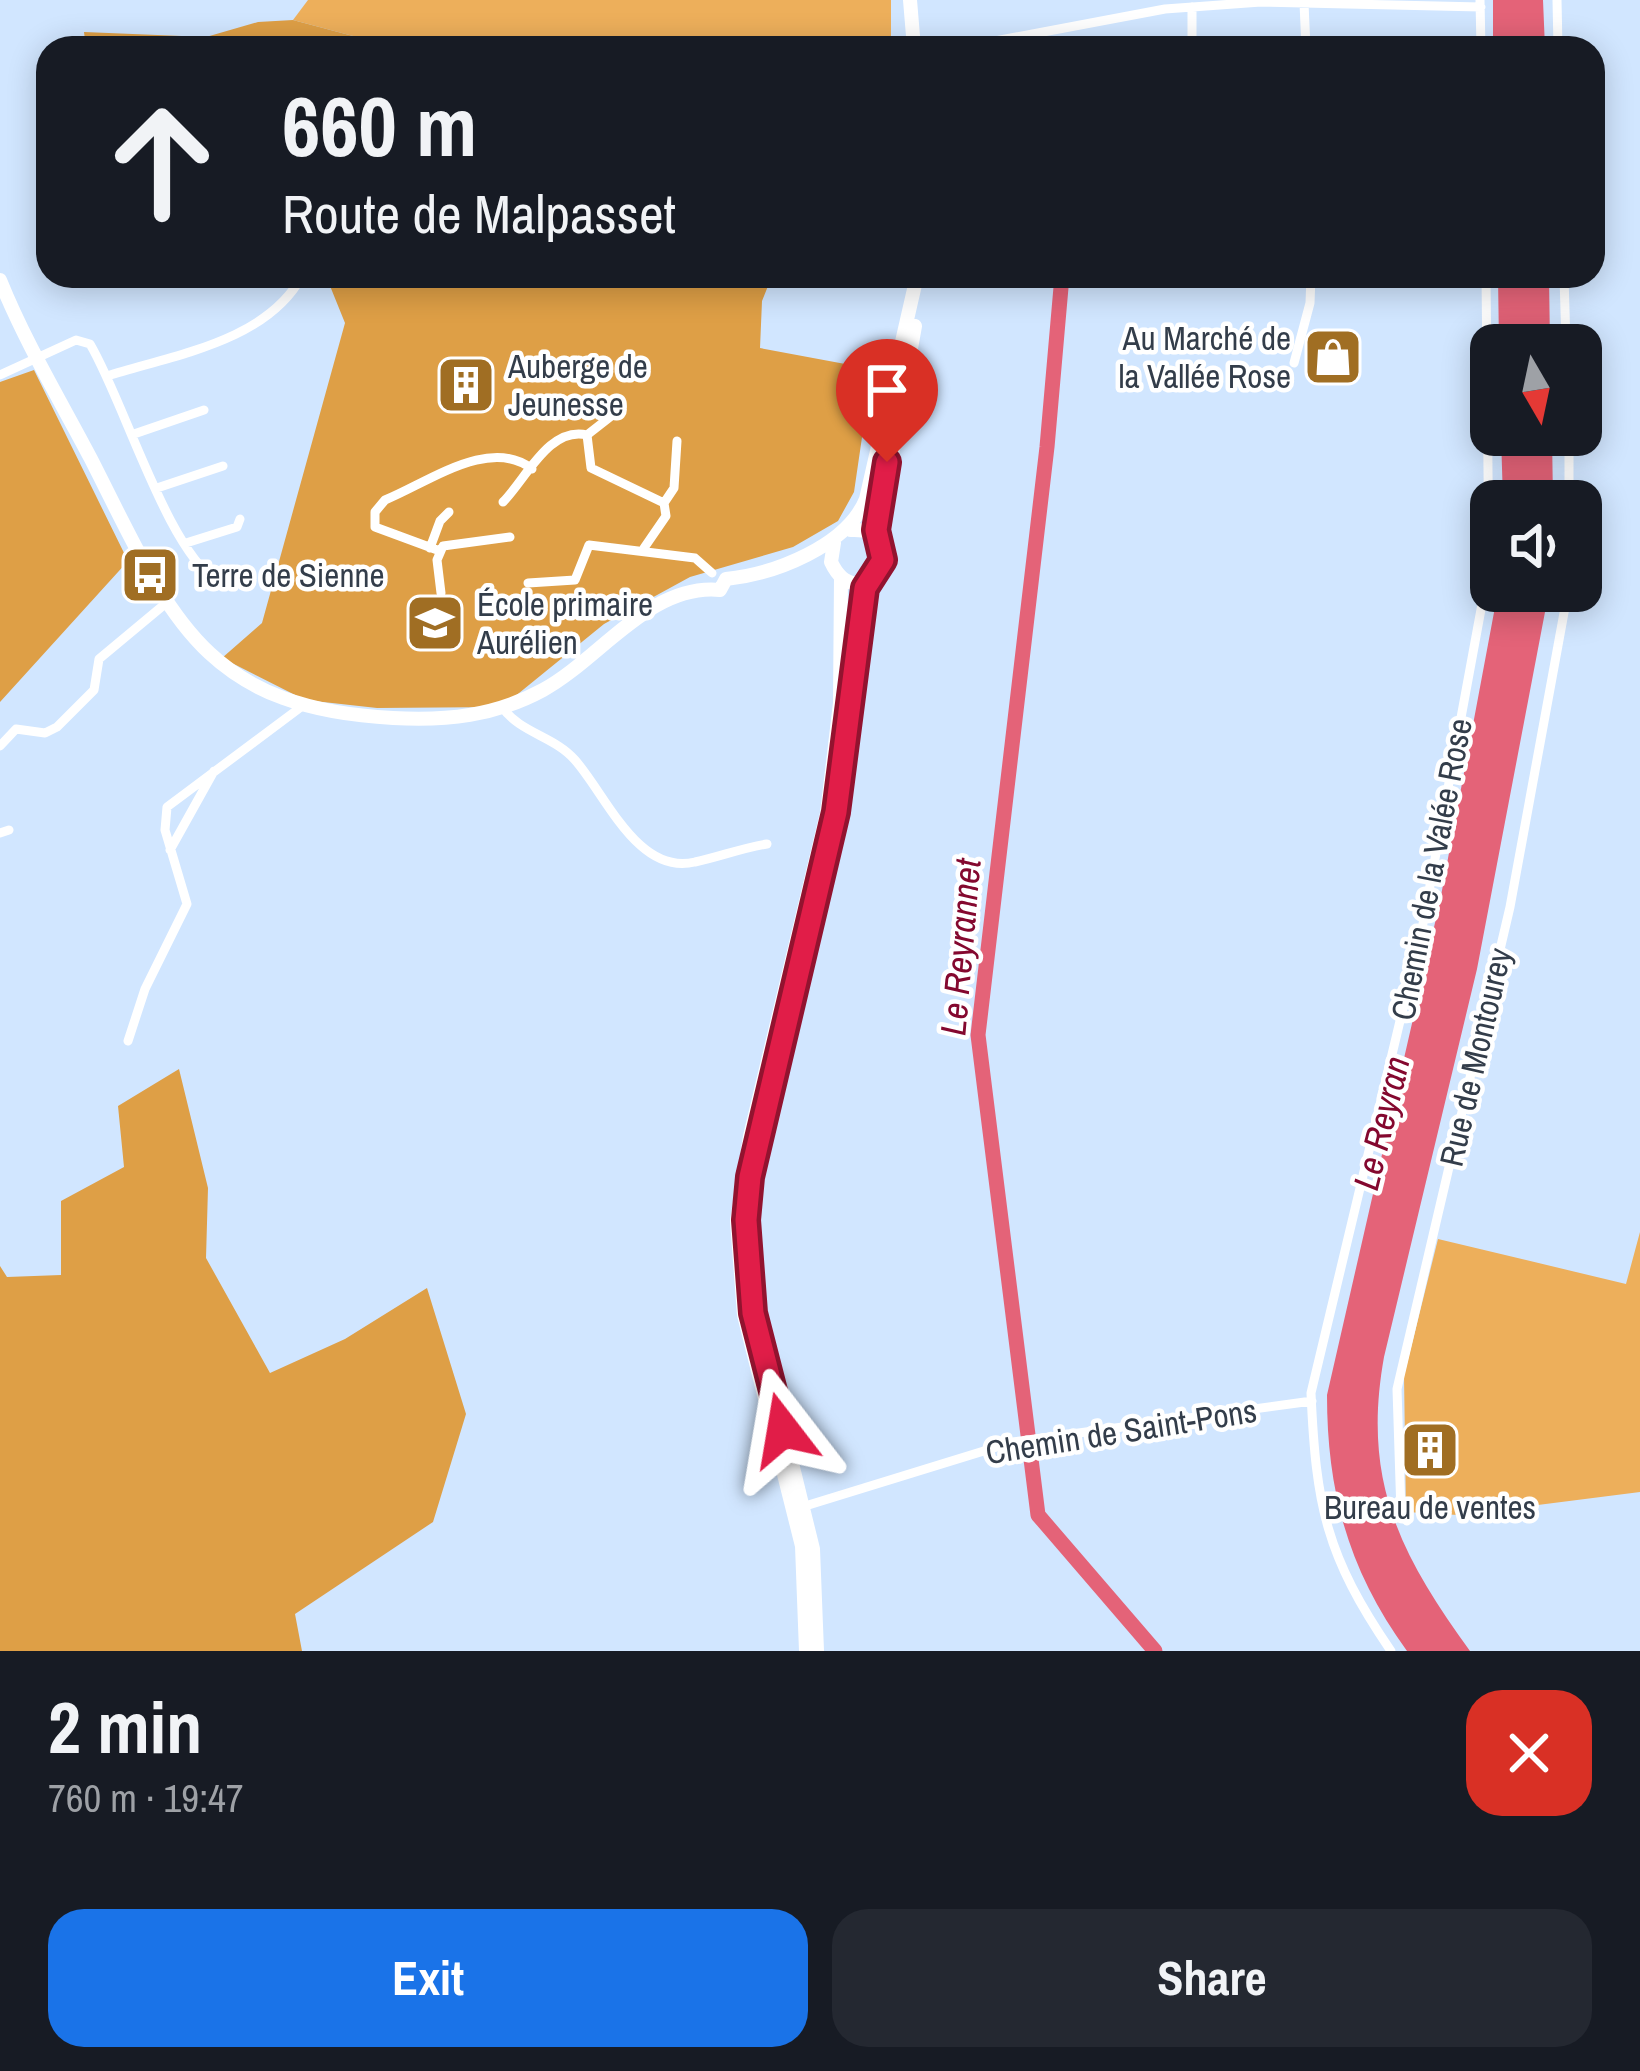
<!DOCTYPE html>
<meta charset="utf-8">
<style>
body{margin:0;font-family:"Archivo Narrow",sans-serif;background:#242831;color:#f1f3f6;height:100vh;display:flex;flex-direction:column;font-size:45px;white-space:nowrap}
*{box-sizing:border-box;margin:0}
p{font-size:39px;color:#9ea1a6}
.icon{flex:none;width:66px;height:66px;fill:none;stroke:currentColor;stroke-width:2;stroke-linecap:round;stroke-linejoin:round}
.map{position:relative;height:1651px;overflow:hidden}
.panel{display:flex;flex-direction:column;background:#171b24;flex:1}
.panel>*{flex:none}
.top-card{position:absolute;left:36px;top:36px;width:1569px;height:252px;border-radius:36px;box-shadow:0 6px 30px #0003;background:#171b24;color:#f1f3f6;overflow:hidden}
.needle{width:78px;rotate:171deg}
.fabs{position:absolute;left:1470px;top:324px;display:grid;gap:24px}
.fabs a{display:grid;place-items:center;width:132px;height:132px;border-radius:24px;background:#171b24;box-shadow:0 6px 30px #0003;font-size:60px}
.pin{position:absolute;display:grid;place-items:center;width:102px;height:102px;color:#fff;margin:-123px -51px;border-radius:50% 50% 50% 0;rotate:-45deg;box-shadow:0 0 12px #0007}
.pin .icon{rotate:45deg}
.me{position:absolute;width:132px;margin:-66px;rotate:346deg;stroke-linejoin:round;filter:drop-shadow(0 0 9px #0008)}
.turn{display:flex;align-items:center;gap:42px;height:252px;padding:0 48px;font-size:54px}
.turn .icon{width:156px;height:156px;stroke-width:2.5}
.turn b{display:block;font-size:84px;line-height:102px}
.round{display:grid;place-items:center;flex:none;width:126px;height:126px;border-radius:36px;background:#242831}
.overview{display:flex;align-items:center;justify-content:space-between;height:204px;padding:0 48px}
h1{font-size:72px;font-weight:800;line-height:90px}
.cta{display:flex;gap:24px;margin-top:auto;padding:24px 48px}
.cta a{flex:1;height:138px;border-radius:36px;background:#1a73e8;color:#fff;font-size:48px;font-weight:800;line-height:138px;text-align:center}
.cta a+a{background:#242831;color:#f1f3f6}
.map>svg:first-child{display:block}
.green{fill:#edaf5b}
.forest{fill:#de9f46}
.water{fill:#e46378}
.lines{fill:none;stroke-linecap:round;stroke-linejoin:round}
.river{stroke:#e46378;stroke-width:15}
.street{stroke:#fff;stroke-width:9}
.secondary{stroke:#fff;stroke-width:14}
.route-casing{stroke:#92132f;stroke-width:30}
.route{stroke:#e11d48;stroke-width:21}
.labels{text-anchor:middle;stroke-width:9;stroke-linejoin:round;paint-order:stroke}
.poi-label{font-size:33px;fill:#333d4a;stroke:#fff;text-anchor:start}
.street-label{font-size:33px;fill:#333d4a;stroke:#fff}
.water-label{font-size:36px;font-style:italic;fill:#84082f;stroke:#fff}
</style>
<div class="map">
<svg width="1640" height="1651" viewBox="0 0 1640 1651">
<rect width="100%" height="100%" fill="#d1e6ff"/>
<path class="green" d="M 308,0 L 891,0 L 891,48 L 398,48 L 293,20 Z
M 1640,1232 L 1640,1492 L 1458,1515 L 1406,1512 L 1404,1376 L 1438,1239 L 1626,1284 Z"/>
<path class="forest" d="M 293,20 L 398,48 L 86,48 L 84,32 L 206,37 L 258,22 Z
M 326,276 L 772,276 L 762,301 L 760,348 L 872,369 L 854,492 L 838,521 L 793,547 L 690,577 L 604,624 L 502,707 L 377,708 L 305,700 L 222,658 L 262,623 L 345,323 Z
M 34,370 L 128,561 L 0,702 L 0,382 Z
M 179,1069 L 208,1188 L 206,1258 L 270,1373 L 345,1339 L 427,1288 L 466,1414 L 433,1522 L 295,1614 L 302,1651 L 0,1651 L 0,1266 L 7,1277 L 61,1275 L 61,1201 L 124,1167 L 118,1106 Z"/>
<path class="water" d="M 1493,0 L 1543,0 L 1545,48 L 1493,48 Z
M 1498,276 L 1549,276 L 1550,345 L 1499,345 Z
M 1501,435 L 1552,435 L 1553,501 L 1503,501 Z
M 1498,591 L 1549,591 L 1477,969 L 1384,1357 C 1362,1480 1399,1553 1470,1651 L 1407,1651 C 1349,1571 1327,1493 1327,1395 L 1440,901 Z"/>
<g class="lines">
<path class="river" d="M 1062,276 L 1047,447 L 978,1035 L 1038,1515 L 1155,1651"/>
<path class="street" d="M 1480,0 L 1481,48
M 1557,0 L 1558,48
M 1304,3 L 1306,48
M 958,48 L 1165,9 L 1261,2 L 1481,7
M 1192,48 L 1192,7
M 1564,276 L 1566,345
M 1294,363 L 1310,303 L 1311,276
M 0,375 L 76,340 L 90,344 C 124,401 167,550 218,582
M 107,376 C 173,355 266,342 302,276
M 619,410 L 587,435 L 591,468 L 664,503 L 666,516 L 644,548
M 134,434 L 204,410
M 157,488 L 223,466
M 1569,501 L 1569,435
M 503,502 C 526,479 549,426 587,435
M 664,503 L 674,488 L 677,441
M 186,543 L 237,527 L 240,519
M 430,548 L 440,521 L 449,512
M 440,551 L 375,527 L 375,512 L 385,500 C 429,482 490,436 532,469
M 528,583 L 575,580 L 589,545 L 695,558 L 712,573
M 441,593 L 437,560 L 443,546 L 510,537
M 502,707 C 520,733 554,736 575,760 C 606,795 638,876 695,862 C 719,857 742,848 767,844
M 0,746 L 16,729 L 45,733 L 57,727 L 94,690 L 99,659 L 165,604
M 0,833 L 9,830
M 170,850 L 214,771
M 128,1041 L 145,989 L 187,904 L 165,830 L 167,807 L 301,707
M 802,1507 L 1013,1442 L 1312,1401
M 1407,1521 L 1401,1513 L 1397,1389 L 1510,907 L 1568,591
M 1391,1651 C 1326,1556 1316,1506 1311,1393 L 1422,929 L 1489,566 L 1486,276"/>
<path class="secondary" d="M 910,0 L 914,48
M 0,280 C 25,342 60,400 91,459 C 169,612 199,708 393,718 C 446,721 495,716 543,690 C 600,659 650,583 720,590 L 726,579
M 877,539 L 915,326
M 834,543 L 831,562 C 861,625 920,527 851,530
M 726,579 C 775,574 847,546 866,499 L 917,276
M 842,771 L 867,581
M 754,1163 L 769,1097
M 750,1292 L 813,1549 L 817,1651
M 806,1651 L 802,1546 L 744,1315 L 737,1221 L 750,1136 L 827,813 L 840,703 L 841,577"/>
</g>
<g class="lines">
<g class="route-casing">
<path id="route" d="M 783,1430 L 753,1313 L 746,1220 L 750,1177 L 836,812 L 865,588 L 883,560 L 876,530 L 887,462"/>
</g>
<use href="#route" class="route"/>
</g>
<defs>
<g id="shop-square" transform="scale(3)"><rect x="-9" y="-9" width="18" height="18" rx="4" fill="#a06e23" stroke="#fff"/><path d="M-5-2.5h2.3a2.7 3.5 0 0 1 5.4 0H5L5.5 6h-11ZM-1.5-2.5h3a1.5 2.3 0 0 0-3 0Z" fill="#fff"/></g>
<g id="building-square" transform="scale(3)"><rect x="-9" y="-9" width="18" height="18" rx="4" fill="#a06e23" stroke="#fff"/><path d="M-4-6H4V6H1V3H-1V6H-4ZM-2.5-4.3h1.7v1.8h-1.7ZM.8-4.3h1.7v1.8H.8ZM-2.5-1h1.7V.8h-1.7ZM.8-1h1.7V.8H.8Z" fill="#fff"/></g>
<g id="bus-square" transform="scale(3)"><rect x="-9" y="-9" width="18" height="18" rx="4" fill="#a06e23" stroke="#fff"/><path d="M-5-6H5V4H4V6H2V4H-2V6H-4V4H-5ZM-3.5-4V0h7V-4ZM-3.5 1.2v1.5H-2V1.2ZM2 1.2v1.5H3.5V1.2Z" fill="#fff"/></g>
<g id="school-square" transform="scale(3)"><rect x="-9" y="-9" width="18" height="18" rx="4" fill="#a06e23" stroke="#fff"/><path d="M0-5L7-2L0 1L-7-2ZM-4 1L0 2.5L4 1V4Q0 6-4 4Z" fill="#fff"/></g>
</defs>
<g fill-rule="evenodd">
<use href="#shop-square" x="1333" y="357"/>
<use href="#building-square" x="466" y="385"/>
<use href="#bus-square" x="150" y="575"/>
<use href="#school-square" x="435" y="623"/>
<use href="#building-square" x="1430" y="1450"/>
</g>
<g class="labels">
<g class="poi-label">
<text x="1291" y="350" text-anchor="end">Au Marché de<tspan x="1291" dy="38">la Vallée Rose</tspan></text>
<text x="508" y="378">Auberge de<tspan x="508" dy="38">Jeunesse</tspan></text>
<text x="192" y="587">Terre de Sienne</text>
<text x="477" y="616">École primaire<tspan x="477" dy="38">Aurélien</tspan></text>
<text x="1430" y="1519" text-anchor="middle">Bureau de ventes</text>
</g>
<g class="street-label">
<text transform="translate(1431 869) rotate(-79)" y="12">Chemin de la Valée Rose</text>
<text transform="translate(1475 1057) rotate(-77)" y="12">Rue de Montourey</text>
<text transform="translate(1121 1431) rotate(-9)" y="12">Chemin de Saint-Pons</text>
</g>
<g class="water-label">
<text transform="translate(960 947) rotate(-85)" y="13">Le Reyrannet</text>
<text transform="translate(1381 1123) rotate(-76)" y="13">Le Reyran</text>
</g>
</g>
</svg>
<div class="fabs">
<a><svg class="needle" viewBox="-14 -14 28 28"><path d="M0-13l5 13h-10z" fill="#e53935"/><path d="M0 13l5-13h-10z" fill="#9ea1a6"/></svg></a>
<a><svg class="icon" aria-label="sound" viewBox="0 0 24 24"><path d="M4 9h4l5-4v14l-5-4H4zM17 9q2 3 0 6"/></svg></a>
</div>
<div class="pin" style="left:887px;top:462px;background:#d93025"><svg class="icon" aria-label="arrive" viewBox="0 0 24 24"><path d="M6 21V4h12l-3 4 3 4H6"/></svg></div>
<svg class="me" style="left:783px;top:1430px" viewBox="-20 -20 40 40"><path d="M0-17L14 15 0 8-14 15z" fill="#e11d48" stroke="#fff" stroke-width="4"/></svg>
<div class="top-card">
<div class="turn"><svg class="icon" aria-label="ahead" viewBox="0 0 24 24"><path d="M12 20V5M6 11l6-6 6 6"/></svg><div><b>660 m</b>Route de Malpasset</div></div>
</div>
</div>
<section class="panel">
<div class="overview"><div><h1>2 min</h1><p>760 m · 19:47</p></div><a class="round" style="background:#d93025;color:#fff"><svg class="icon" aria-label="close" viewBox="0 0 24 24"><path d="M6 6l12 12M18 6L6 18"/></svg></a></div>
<div class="cta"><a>Exit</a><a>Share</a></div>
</section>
